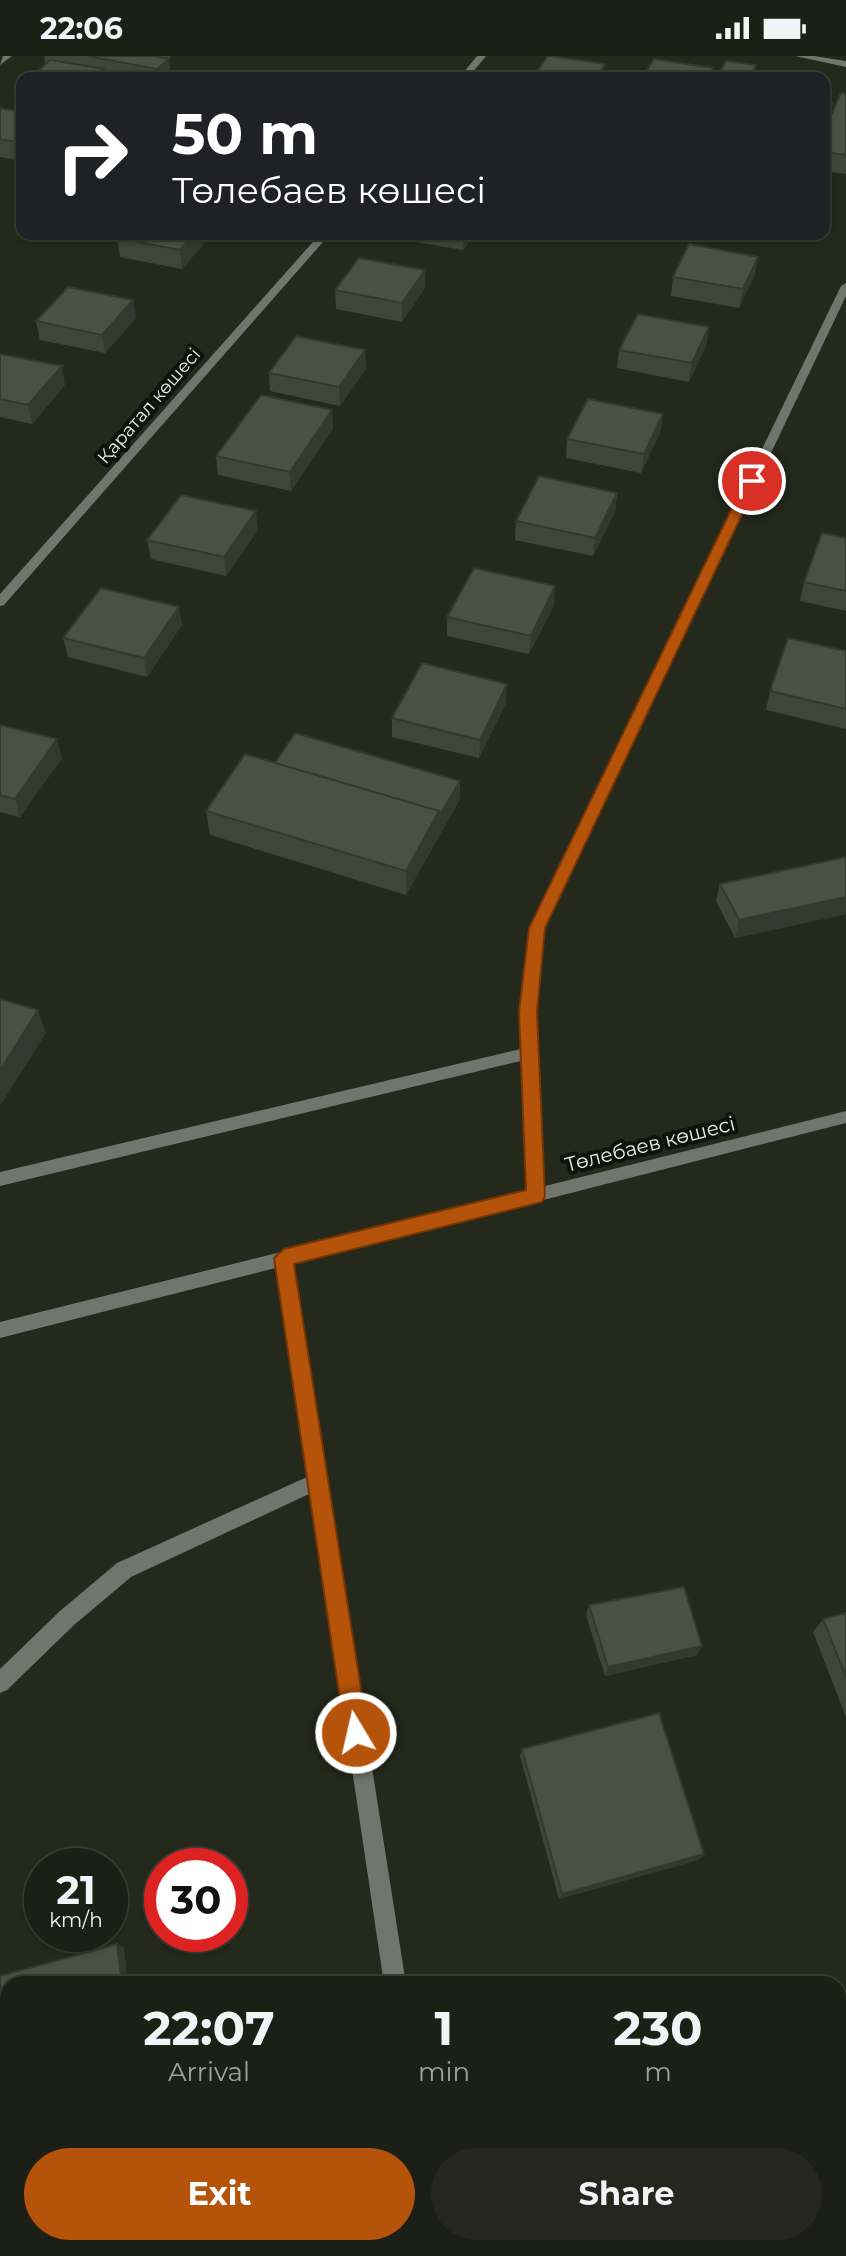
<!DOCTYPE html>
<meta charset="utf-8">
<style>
body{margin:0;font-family:Montserrat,sans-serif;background:#25271e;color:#f1f3f6;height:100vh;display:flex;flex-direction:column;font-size:30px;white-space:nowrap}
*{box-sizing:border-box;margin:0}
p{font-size:26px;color:#a0a2a0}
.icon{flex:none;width:44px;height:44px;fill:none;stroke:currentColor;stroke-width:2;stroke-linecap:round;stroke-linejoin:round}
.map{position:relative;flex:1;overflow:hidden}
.details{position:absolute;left:0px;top:1920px;width:846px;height:280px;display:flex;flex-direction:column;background:#1c1f15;border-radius:24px 24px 0 0;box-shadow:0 2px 6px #0004,0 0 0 2px #3a3d34}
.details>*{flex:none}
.banner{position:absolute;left:16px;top:16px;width:814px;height:168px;border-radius:16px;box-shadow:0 2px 6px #0004,0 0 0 2px #3a3d34;background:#202124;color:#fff;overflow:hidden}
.speed{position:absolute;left:24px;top:1792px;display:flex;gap:16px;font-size:40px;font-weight:700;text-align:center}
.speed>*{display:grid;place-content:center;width:104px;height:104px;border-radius:50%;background:#1c1f15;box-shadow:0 2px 6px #0004,0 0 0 2px #3a3d34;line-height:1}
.speed small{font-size:20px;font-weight:400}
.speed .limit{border:12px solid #d22;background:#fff;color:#111}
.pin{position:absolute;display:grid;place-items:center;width:68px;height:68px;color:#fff;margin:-34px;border:4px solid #fff;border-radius:50%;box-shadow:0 2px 8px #0007}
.me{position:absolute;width:88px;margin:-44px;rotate:351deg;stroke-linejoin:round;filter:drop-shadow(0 0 6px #0008)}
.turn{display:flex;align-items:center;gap:28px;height:168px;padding:0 24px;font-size:36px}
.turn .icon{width:104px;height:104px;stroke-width:2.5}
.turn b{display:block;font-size:56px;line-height:68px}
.eta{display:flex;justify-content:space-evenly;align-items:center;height:136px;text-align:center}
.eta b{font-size:48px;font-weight:700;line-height:56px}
.button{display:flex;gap:16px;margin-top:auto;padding:16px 24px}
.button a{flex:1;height:92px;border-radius:48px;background:#b45309;color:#fff;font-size:32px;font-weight:700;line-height:92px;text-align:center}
.button a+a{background:#25271e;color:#f1f3f6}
.status{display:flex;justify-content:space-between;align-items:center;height:56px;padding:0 40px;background:#1c1f15;direction:ltr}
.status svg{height:22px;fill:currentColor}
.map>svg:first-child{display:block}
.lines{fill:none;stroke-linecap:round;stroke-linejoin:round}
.service{fill:#72746e;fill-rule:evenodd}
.minor{fill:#72746e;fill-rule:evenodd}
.tertiary{fill:#72746e;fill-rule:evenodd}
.wall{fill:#414539}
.shaded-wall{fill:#35382e}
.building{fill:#4c5042;stroke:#35382e;stroke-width:2}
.route{fill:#b45309;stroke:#753606;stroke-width:2}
.labels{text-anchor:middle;stroke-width:8;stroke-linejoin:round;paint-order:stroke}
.far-street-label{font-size:18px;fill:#eaede4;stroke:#0f110b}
.street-label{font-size:20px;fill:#eaede4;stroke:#0f110b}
</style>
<div class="status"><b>22:06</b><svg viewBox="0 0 49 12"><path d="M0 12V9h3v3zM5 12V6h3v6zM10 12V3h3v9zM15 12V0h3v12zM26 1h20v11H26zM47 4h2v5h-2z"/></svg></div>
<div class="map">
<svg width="846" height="2200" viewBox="0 0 846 2200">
<rect width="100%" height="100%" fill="#25291c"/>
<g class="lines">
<path class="service" d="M 529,991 L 537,997 L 529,1003 L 0,1130 L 0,1116 Z
M 318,1416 L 324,1419 L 327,1425 L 324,1431 L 131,1521 L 74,1569 L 7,1634 L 0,1637 L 0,1613 L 60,1555 L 117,1507 Z"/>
<path class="minor" d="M 3,0 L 12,0 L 0,9 Z
M 477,0 L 486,0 L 468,22 L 459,22 Z
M 320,178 L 330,178 L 4,549 L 0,550 L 0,538 Z
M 846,227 L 846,240 L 544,872 L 536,956 L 544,1140 L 542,1145 L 536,1147 L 530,1145 L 528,1140 L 520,956 L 530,872 L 841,230 Z
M 284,1195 L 290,1197 L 292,1202 L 406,1928 L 384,1928 L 276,1202 L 278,1197 Z
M 423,2192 L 447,2192 L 448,2200 L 424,2200 Z"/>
<path class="tertiary" d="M 795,0 L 814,0 L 846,5 L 846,11 Z
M 846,1055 L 846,1067 L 0,1282 L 0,1266 Z"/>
</g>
<path class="wall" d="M 44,0 L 171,0 L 168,3 L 171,21 L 169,22 L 112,22 L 105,21 L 106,22 L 30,22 L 45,8 Z
M 846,38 L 846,118 L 824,115 L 824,75 Z
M 0,52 L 22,56 L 22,101 L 18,104 L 0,101 Z
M 121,178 L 209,178 L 209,182 L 182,213 L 120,201 L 117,182 Z
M 399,178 L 475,178 L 463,194 L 399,183 Z
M 739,178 L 765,178 L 763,182 Z
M 755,219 L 739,252 L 671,240 L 673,221 Z
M 425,232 L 402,266 L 336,253 L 335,234 Z
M 136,262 L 105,297 L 40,284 L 36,265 Z
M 709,271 L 706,290 L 689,326 L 617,312 L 619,294 Z
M 365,294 L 366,313 L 340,350 L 270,335 L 269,317 Z
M 0,298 L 65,329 L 32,368 L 0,361 Z
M 332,354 L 333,373 L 291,435 L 218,419 L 216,400 Z
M 663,358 L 660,377 L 641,417 L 566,402 L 567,383 Z
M 617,437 L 615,456 L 593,500 L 515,484 L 516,465 Z
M 258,474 L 226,520 L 151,503 L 147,484 Z
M 846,482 L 846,555 L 800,545 L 804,526 Z
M 554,549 L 529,598 L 447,580 L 447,561 Z
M 182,569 L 147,621 L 68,601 L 63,582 Z
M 846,595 L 846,673 L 766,654 L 770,635 Z
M 506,647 L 479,702 L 392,681 L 392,662 Z
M 0,669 L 62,702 L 20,761 L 0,756 Z
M 275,707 L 460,743 L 406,839 L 210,779 L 206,755 Z
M 846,801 L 846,858 L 735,882 L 716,845 L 720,828 Z
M 589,1549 L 697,1599 L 605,1620 L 586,1559 Z
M 846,1557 L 846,1661 L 813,1576 L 823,1563 Z
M 522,1693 L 704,1798 L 698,1804 L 559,1843 L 520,1700 Z
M 648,2192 L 789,2192 L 764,2200 L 650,2200 Z"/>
<path class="shaded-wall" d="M 169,3 L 171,21 L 169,22 L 158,22 L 157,13 Z
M 605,8 L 604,18 L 602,22 L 596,22 Z
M 756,9 L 754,22 L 749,22 Z
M 104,13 L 106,22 L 94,22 Z
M 832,47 L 830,57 L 824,70 L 824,65 Z
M 22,79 L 22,101 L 18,104 L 15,86 Z
M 194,178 L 209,178 L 209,182 L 182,213 L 180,194 Z
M 464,178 L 475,178 L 463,194 Z
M 758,201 L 755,219 L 739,252 L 743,233 Z
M 425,214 L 425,232 L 402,266 L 402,247 Z
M 133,244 L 136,262 L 105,297 L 102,279 Z
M 709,271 L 706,290 L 689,326 L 692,307 Z
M 365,294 L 366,313 L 340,350 L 339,331 Z
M 62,310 L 65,329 L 32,368 L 28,349 Z
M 332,354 L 333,373 L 291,435 L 290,416 Z
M 663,358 L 660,377 L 641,417 L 644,398 Z
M 617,437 L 615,456 L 593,500 L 595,482 Z
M 256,455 L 258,474 L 226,520 L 224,501 Z
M 555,530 L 554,549 L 529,598 L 531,580 Z
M 179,551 L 182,569 L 147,621 L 144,602 Z
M 507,628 L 506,647 L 479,702 L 480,684 Z
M 57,683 L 62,702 L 20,761 L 15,743 Z
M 460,725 L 460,743 L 406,839 L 406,815 L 439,755 Z
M 846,841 L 846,858 L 735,882 L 739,864 Z
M 38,954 L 46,977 L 0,1050 L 0,1014 Z
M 702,1590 L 697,1599 L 605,1620 L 608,1611 Z
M 704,1798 L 698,1804 L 559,1843 L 562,1838 Z
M 117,1888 L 124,1892 L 128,1928 L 122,1928 Z"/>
<path class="building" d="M 87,0 L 153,0 L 169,3 L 157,13 Z
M 548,0 L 551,0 L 605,8 L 596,22 L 532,22 Z
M 654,3 L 713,12 L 707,22 L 642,22 Z
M 50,4 L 104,13 L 94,22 L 30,22 Z
M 726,5 L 756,9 L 749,22 L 716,22 Z
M 841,37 L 846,38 L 846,99 L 824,96 L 824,75 Z
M 824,46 L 832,47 L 824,65 Z
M 0,52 L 22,56 L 22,79 L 15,86 L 0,83 Z
M 121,178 L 194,178 L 180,194 L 117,182 Z
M 689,188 L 758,201 L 743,233 L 673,221 Z
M 359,202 L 425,214 L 402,247 L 335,234 Z
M 68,231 L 133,244 L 102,279 L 36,265 Z
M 638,258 L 709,271 L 692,307 L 619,294 Z
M 296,280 L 365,294 L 339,331 L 269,317 Z
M 0,298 L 62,310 L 28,349 L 0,343 Z
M 261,339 L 332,354 L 290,416 L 216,400 Z
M 588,343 L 663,358 L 644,398 L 567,383 Z
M 539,420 L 617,437 L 595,482 L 516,465 Z
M 181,439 L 256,455 L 224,501 L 147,484 Z
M 822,477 L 846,482 L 846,535 L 804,526 Z
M 474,512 L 555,530 L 531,580 L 447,561 Z
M 101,532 L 179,551 L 144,602 L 63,582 Z
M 788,582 L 846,595 L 846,653 L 770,635 Z
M 422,607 L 507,628 L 480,684 L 392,662 Z
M 0,669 L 57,683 L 15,743 L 0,739 Z
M 295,677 L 460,725 L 439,761 L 439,755 L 275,707 Z
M 245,698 L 439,755 L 406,815 L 206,755 Z
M 846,801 L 846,841 L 739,864 L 720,828 Z
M 0,943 L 38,954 L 0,1014 Z
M 684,1531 L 702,1590 L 608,1611 L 589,1549 Z
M 846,1557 L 846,1621 L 823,1563 Z
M 659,1657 L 704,1798 L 562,1838 L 522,1693 Z
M 117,1888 L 122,1928 L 8,1928 L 8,2092 L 0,2094 L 0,1920 Z
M 653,2192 L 789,2192 L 764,2200 L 655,2200 Z"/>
<path class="route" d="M 752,421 L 758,425 L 545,872 L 537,956 L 545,1140 L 542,1146 L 294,1208 L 368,1677 L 364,1685 L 356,1688 L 348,1685 L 345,1677 L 274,1202 L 284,1193 L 526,1134 L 519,956 L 529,872 L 745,425 Z"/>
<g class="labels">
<g class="far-street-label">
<text transform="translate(149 350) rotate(-49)" y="6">Қаратал көшесі</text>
</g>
<g class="street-label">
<text transform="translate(650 1088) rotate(-14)" y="7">Төлебаев көшесі</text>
</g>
</g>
</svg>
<div class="speed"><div>21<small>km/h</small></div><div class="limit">30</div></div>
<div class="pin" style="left:752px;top:425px;background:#d93025"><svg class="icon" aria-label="arrive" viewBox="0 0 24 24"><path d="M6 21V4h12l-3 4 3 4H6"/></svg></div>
<svg class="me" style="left:356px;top:1677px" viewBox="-20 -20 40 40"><circle r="17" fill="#b45309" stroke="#fff" stroke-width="3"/><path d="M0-11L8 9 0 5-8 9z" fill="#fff"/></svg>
<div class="banner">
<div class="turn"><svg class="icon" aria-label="right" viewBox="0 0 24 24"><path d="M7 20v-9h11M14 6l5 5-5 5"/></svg><div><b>50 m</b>Төлебаев көшесі</div></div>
</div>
<section class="details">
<div class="eta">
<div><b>22:07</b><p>Arrival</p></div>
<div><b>1</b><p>min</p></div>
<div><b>230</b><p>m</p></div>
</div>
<div class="button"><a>Exit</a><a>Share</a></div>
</section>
</div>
